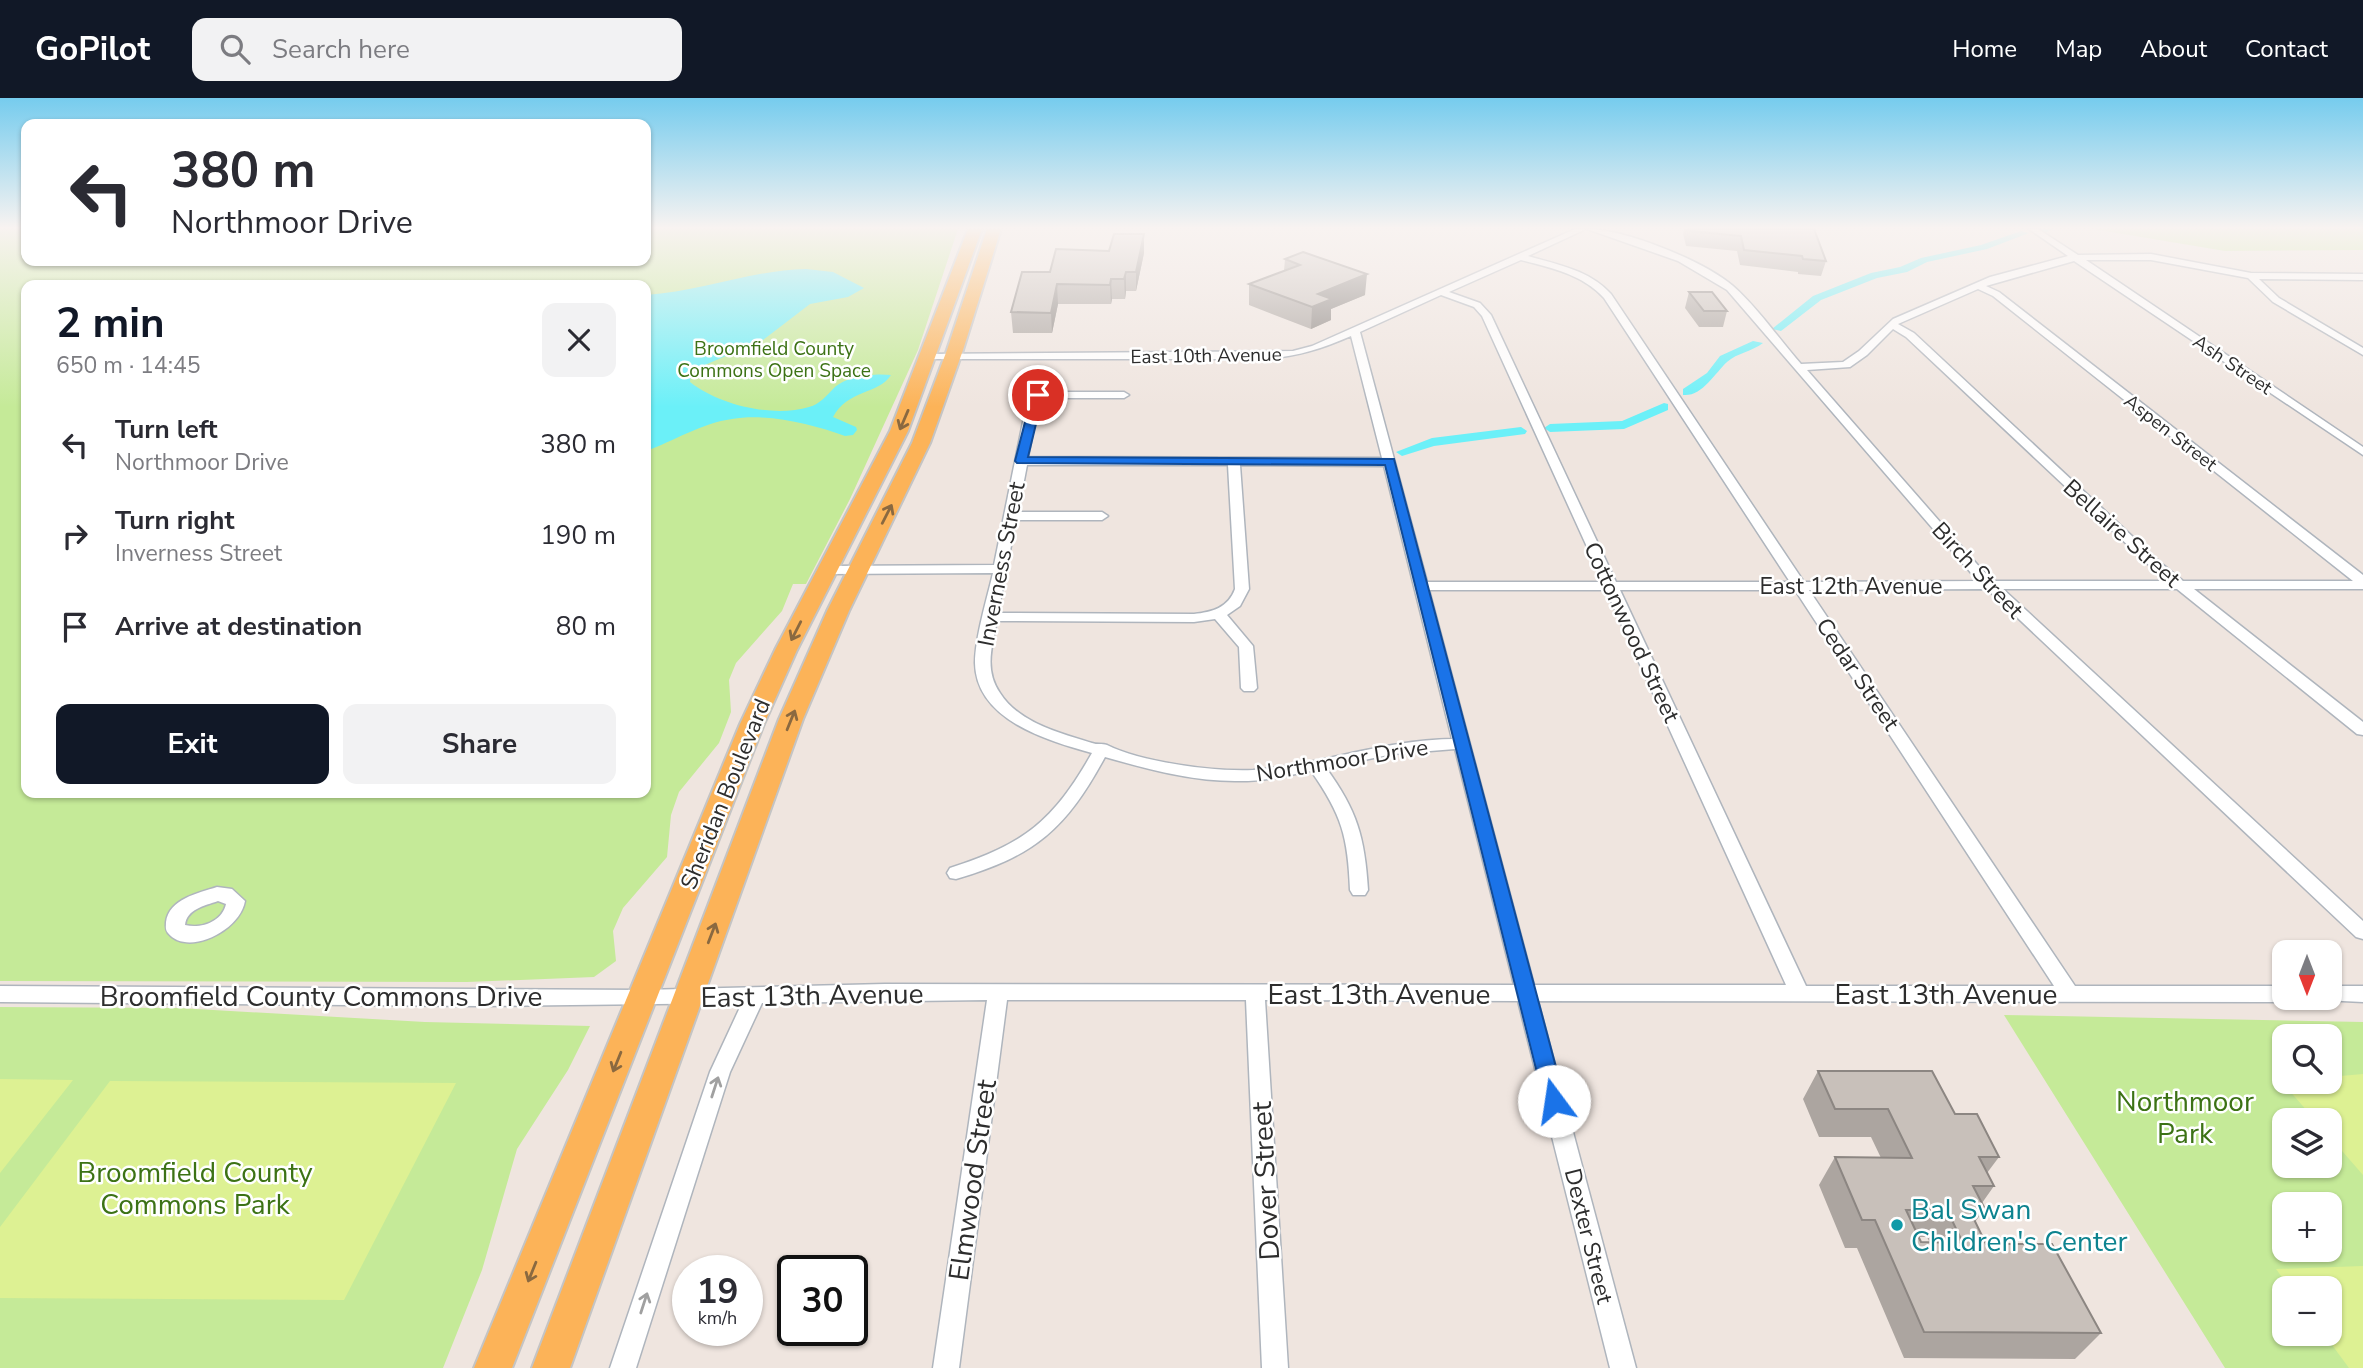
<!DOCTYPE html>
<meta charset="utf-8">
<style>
body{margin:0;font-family:"Nunito Sans",sans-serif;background:#f2f2f3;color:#2b2b33;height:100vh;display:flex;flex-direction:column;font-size:26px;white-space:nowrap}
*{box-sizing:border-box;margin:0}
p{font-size:23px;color:#7c7c81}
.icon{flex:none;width:38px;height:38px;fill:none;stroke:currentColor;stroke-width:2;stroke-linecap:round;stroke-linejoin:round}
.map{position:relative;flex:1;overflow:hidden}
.drawer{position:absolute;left:21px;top:182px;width:630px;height:518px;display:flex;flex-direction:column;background:#fff;border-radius:14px;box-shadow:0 2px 5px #0004}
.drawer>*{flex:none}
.guide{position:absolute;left:21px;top:21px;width:630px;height:147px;border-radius:14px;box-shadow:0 2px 5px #0004;background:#fff;color:#2b2b33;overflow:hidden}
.needle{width:46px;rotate:180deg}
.fabs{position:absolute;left:2272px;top:842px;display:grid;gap:14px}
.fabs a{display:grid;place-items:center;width:70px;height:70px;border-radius:14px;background:#fff;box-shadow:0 2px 5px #0004;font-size:35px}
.speed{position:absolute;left:672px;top:1157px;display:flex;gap:14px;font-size:35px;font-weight:700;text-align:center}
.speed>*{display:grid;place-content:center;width:91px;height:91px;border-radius:50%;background:#fff;box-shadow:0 2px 5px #0004;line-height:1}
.speed small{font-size:18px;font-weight:400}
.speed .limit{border:4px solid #111;border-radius:10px;background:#fff;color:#111}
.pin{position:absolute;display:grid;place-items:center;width:60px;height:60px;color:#fff;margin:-30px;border:4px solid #fff;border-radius:50%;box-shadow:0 2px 7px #0007}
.me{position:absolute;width:77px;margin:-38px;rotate:346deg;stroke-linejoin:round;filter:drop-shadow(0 0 5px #0008)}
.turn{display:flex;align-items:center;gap:24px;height:147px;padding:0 35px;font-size:32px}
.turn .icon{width:91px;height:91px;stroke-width:2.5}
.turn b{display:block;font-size:49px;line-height:60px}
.round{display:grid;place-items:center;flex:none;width:74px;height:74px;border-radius:14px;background:#f2f2f3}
.overview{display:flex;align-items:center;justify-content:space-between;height:119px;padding:0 35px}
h1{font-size:42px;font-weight:700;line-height:52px;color:#111827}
.action{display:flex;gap:14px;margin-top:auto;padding:14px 35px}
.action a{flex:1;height:80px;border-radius:14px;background:#111827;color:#fff;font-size:28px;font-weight:700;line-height:80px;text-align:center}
.action a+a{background:#f2f2f3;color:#2b2b33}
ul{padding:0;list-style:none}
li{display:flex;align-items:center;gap:21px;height:91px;padding:0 35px}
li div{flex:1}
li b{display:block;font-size:26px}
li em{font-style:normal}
header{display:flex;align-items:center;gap:42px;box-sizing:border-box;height:98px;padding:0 35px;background:#111827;color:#fff}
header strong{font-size:33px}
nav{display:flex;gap:38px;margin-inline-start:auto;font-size:24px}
.search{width:490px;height:63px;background:#f2f2f3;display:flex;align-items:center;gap:18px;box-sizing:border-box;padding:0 24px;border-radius:14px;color:#7c7c81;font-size:26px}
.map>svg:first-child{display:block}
.green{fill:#c5ea98;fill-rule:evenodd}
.pitch{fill:#ddf193}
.water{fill:#6bf0f8}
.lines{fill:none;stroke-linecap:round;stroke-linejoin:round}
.canal{fill:#6bf0f8;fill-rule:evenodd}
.street-casing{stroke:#afb5bd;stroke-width:3}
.primary-casing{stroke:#c4c4c4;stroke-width:4}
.street{fill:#fff;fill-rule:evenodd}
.primary{fill:#fcb358;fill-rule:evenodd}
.wall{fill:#aca5a0;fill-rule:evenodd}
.shaded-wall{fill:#8c8682}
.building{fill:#c8c0ba;stroke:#8c8682;stroke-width:2;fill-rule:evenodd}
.oneway{stroke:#8a6940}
.oneway2{stroke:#a0a0a0}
.route{fill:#1a73e8;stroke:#114b97;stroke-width:2}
.culture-dot{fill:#0f9aa8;stroke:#fff;stroke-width:2.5}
.labels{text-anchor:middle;stroke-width:5;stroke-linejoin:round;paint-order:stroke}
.far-park-label{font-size:19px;fill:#3c7215;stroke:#fff}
.far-street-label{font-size:19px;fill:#2d2d2d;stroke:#fff}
.street-label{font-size:23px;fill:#2d2d2d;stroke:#fff}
.near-street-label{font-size:28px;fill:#2d2d2d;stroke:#fff}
.near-park-label{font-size:28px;fill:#3c7215;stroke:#fff}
.near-culture-label{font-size:28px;fill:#0d838f;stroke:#fff;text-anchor:start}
</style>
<header>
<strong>GoPilot</strong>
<div class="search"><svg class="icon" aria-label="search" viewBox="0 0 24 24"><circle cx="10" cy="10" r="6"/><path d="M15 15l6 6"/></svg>Search here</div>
<nav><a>Home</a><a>Map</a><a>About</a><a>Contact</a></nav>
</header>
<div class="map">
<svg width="2363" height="1270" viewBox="0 0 2363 1270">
<rect width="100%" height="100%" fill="#efe5df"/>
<path class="green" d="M 0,131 L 26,131 L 26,163 L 646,163 L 646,131 L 958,131 L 918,252 L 850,401 L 806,486 L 793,486 L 782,513 L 736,565 L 729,582 L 731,614 L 719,645 L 679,694 L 671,717 L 667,759 L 623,810 L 613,833 L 616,863 L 594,879 L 467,884 L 0,883 ZM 26,187 L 646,187 L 646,695 L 26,695 Z
M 2093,131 L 2363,131 L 2363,152 L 2225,153 Z
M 0,909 L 179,910 L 425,924 L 590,928 L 568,972 L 517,1051 L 482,1172 L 443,1270 L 0,1270 Z
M 2004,917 L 2363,924 L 2363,1270 L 2225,1270 ZM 2284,938 L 2329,938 L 2329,984 L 2284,984 ZM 2284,1022 L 2329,1022 L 2329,1068 L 2284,1068 ZM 2284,1106 L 2329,1106 L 2329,1152 L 2284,1152 ZM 2284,1190 L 2329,1190 L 2329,1236 L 2284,1236 Z"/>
<path class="pitch" d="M 2363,976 L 2363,1077 L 2329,1038 L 2329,1022 L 2315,1022 L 2281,983 L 2329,984 L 2329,979 Z
M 0,981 L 73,982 L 0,1075 Z
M 110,983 L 456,985 L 344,1202 L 0,1200 L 0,1129 Z
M 2363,1168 L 2363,1270 L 2349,1270 L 2324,1236 L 2329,1236 L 2329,1190 L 2290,1190 L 2276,1171 Z"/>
<path class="water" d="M 806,171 L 833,174 L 864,190 L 848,199 L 810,206 L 763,242 L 691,273 L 690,284 C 719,307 773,320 809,309 C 820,306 826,298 834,290 C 846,278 875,275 891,277 C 878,297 848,291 833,319 L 856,329 L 857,332 L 853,337 L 845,338 C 812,326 767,315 732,321 C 702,325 674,343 646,353 L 646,197 C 700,194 752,172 806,171 Z"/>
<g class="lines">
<path class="canal" d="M 2041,131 L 2053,131 L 2045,135 Z
M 2021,133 L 2029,135 L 1987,151 L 1927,164 L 1907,174 L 1877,180 L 1821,202 L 1781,233 L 1772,231 L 1813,198 L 1871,175 L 1900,169 L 1921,160 L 1981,147 Z
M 1753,243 L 1763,245 C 1753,253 1737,255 1727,264 C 1715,275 1702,299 1683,297 L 1683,291 L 1707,275 L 1720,258 Z
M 1664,305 L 1668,306 L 1668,312 L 1624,331 L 1550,334 L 1544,330 L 1550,326 L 1622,323 Z
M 1521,329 L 1527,333 L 1525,336 L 1434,348 L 1402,358 L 1396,354 L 1432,340 Z"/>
<g class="street-casing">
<path id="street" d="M 1575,131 L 1586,131 L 1528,158 C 1559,167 1589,172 1611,196 L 1804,484 L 1978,483 L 1727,192 L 1678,163 L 1587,131 C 1625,131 1704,163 1733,188 C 1758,210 1779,241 1801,266 L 1843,264 L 1859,253 L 1893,221 L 1990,179 L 2068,158 L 2029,131 L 2038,131 L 2078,157 L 2151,156 L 2251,175 L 2363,176 L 2363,182 L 2259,181 L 2279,200 L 2363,250 L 2363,257 L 2273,204 L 2248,180 L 2151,162 L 2086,162 L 2363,349 L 2363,357 L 2074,163 L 1986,188 L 1999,194 L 2363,477 L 2363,491 L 2194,491 L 2363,624 L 2363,637 L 2357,636 L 2177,491 L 2003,491 L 2363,823 L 2363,841 L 2356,839 L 1987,491 L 1809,492 L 2075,888 L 2284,888 L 2284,900 L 2292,900 L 2284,904 L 1538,903 L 1636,1270 L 1610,1270 L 1518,903 L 1265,902 L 1288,1270 L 1262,1270 L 1246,902 L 1007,902 L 959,1270 L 933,1270 L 987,902 L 762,905 L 730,974 L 636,1270 L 610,1270 L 710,974 L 742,905 L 478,908 L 0,904 L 0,888 L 643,892 L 885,886 L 1514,887 L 1455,651 L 1393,656 L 1326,670 C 1357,712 1365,740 1368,792 L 1365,797 L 1353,797 L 1350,792 C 1348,739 1342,717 1311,673 C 1286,678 1260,684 1235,683 C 1191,683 1147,671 1105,659 C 1066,731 1035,758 956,781 L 950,780 L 947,775 L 950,770 C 1024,746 1053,724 1092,655 C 1048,643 976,622 975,565 C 975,540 987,501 993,475 L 827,476 L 820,472 L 827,468 L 994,467 L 1024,319 L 1033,297 L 1038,294 L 1124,294 L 1129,297 L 1124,300 L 1042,300 L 1036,319 L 1028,359 L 1382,360 L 1351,238 C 1321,251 1296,259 1263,261 L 929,261 L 924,258 L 925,256 L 1293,253 L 1312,248 ZM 1521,162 C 1551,170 1582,176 1604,200 L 1790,484 L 1616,484 L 1491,217 L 1480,205 L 1449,194 ZM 1978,191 L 1993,198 L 2353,483 L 2183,483 L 2162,466 L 1914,235 L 1898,226 ZM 1441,197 L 1474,209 L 1482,218 L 1603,484 L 1427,484 L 1360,234 ZM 1893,231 L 1906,239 L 2166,483 L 1994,483 L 1983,473 L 1807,272 L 1850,269 L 1867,257 ZM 1027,367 L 1228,367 L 1235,491 C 1228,510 1212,514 1194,516 L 998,515 L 1016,422 L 1102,422 L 1108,418 L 1102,414 L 1018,414 ZM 1240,367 L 1384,368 L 1452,641 C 1384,642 1320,667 1253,672 C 1214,674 1141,664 1107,647 C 1102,645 1097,647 1092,645 C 1060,635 1019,625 1000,595 C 984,572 992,548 997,523 L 1194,524 L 1215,521 L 1239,549 L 1241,590 L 1244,593 L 1254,593 L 1257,590 L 1253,548 L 1227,517 L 1240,508 L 1249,491 ZM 1429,492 L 1606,492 L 1786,887 L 1534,887 ZM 1620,492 L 1795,492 L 2054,888 L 1806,888 Z
M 217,789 L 232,791 L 245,803 C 240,833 187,859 168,835 C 165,831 166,829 166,824 C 169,801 198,795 217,789 ZM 218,803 L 226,806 C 222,824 201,831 185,827 C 187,811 204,808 218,803 Z
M 2329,888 L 2363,888 L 2363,904 L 2322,902 L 2321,900 L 2329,900 Z"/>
</g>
<g class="primary-casing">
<path id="primary" d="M 968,131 L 982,131 L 908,333 L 797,552 L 764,626 L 512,1270 L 474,1270 L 740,626 L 775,552 L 890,333 Z
M 987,131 L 1001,131 L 963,252 L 930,345 L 849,513 L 803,621 L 570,1270 L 532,1270 L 779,621 L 827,513 L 912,345 L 947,252 Z"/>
</g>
<use href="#street" class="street"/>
<use href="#primary" class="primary"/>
</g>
<path class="wall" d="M 1684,131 L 1814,131 L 1826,163 L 1821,178 L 1798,176 L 1798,174 L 1740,167 L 1737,153 L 1686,148 L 1683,135 Z
M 1144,136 L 1144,155 L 1136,193 L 1126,193 L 1125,201 L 1112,201 L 1111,206 L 1058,206 L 1052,235 L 1013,235 L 1011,214 L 1050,174 L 1109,153 Z
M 1303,154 L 1365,197 L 1331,211 L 1331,222 L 1311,231 L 1249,207 L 1249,186 L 1284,173 L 1285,161 Z
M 1689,194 L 1727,213 L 1723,229 L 1699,229 L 1685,210 Z
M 1818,973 L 1955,1016 L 1999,1059 L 1987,1075 L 1994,1088 L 1982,1105 L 1985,1111 L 1975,1124 L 1986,1146 L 2101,1235 L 2075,1261 L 1904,1260 L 1857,1150 L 1845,1150 L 1819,1087 L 1835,1059 L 1881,1060 L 1871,1039 L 1819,1039 L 1803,1001 ZM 1919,1139 L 1927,1139 L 1930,1145 L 1921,1144 Z"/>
<path class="shaded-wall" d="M 1144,136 L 1144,155 L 1136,193 L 1136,174 Z
M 1126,174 L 1126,193 L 1125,201 L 1124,181 Z
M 1367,176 L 1365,197 L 1331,211 L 1331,222 L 1311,231 L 1312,209 L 1318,196 Z
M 1111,181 L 1112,201 L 1111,206 L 1110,187 Z
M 1057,186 L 1058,206 L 1052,235 L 1051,215 Z"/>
<path class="building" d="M 1689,131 L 1814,131 L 1826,163 L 1803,161 L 1802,158 L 1744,152 L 1741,138 L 1690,133 Z
M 1114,136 L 1144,136 L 1136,174 L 1126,174 L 1124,181 L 1111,181 L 1110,187 L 1057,186 L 1051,215 L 1011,214 L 1022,174 L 1050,174 L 1056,151 L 1109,153 Z
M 1303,154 L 1367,176 L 1318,196 L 1332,201 L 1312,209 L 1249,186 L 1300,167 L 1285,161 Z
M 1689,194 L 1712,194 L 1727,213 L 1704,213 Z
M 1818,973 L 1932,973 L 1955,1016 L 1977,1016 L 1999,1059 L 1979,1059 L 1994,1088 L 1973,1088 L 1985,1111 L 1969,1111 L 1986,1146 L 2052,1146 L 2101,1235 L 1924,1234 L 1875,1122 L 1862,1122 L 1835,1059 L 1912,1060 L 1888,1011 L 1835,1011 ZM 1906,1112 L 1947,1112 L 1963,1145 L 1921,1144 Z"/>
<defs><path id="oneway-shaft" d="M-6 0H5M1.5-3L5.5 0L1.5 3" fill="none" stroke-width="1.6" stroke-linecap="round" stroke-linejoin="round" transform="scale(1.75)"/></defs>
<g class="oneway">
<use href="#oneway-shaft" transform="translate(904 322) rotate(113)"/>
<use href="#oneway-shaft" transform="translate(887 416) rotate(-63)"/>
<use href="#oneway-shaft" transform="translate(796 533) rotate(117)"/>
<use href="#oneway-shaft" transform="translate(791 622) rotate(-68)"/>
<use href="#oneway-shaft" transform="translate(712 835) rotate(-69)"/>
<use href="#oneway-shaft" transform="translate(617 964) rotate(112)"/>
<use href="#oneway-shaft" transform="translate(532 1174) rotate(112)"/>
</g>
<g class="oneway2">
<use href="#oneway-shaft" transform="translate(715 989) rotate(-72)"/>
<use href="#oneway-shaft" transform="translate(644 1205) rotate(-72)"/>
</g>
<linearGradient id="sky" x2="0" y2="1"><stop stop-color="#76ccee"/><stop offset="0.42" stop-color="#f8f3f1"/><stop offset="1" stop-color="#f8f3f1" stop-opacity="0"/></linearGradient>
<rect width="2363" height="309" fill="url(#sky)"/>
<path class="route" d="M 1038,294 L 1043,297 L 1028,359 L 1394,361 L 1565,1003 L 1562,1010 L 1554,1012 L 1547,1010 L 1544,1003 L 1385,367 L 1017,365 L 1015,363 L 1032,297 Z"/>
<circle class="culture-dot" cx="1897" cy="1127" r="7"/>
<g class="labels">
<g class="far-park-label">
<text x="774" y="257">Broomfield County<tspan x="774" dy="22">Commons Open Space</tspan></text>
</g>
<g class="far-street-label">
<text transform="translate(1206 257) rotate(-1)" y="7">East 10th Avenue</text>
<text transform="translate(2233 266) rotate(34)" y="7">Ash Street</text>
<text transform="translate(2171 334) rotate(38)" y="7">Aspen Street</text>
</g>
<g class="street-label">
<text transform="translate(2122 435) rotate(42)" y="8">Bellaire Street</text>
<text transform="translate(1001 466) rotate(-79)" y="8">Inverness Street</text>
<text transform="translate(1978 472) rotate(47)" y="8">Birch Street</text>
<text x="1851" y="496">East 12th Avenue</text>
<text transform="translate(1632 534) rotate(65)" y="8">Cottonwood Street</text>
<text transform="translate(1858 576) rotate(56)" y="8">Cedar Street</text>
<text transform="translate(1342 662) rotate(-9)" y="8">Northmoor Drive</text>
<text transform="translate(725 696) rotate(-68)" y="8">Sheridan Boulevard</text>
<text transform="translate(1589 1138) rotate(76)" y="8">Dexter Street</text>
</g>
<g class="near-street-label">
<text x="1379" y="906">East 13th Avenue</text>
<text x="1946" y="906">East 13th Avenue</text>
<text transform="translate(812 897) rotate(-1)" y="10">East 13th Avenue</text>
<text x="321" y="908">Broomfield County Commons Drive</text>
<text transform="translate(972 1082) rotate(-82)" y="10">Elmwood Street</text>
<text transform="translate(1265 1083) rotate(-93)" y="10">Dover Street</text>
</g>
<g class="near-park-label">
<text x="2185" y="1013">Northmoor<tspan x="2185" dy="32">Park</tspan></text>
<text x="195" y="1084">Broomfield County<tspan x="195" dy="32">Commons Park</tspan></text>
</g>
<g class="near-culture-label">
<text x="1911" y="1121">Bal Swan<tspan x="1911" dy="32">Children's Center</tspan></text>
</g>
</g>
</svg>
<div class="fabs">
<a><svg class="needle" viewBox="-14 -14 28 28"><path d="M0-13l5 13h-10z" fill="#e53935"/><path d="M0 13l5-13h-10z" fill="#7c7c81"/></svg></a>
<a><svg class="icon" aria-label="search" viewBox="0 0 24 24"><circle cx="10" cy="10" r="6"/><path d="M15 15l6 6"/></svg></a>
<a><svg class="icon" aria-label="layers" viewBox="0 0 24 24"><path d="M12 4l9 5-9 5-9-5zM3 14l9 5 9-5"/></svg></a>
<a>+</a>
<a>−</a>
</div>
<div class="speed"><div>19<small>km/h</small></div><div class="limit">30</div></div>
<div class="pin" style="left:1038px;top:297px;background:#d93025"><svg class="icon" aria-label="arrive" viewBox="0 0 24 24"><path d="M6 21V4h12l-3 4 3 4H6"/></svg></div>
<svg class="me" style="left:1554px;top:1003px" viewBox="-20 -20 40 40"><circle r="19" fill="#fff"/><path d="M0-13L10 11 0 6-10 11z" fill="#1a73e8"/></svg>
<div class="guide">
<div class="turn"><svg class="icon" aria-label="left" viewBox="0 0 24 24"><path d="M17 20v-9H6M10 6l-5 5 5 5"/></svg><div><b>380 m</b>Northmoor Drive</div></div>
</div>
<section class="drawer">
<div class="overview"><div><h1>2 min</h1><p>650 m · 14:45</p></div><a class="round"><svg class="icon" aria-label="close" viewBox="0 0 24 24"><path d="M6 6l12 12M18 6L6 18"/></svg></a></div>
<ul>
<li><svg class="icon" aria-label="left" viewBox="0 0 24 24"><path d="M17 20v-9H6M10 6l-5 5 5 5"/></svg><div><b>Turn left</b><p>Northmoor Drive</p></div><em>380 m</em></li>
<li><svg class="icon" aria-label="right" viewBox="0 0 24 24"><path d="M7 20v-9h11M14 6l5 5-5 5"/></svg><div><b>Turn right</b><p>Inverness Street</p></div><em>190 m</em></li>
<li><svg class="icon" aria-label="arrive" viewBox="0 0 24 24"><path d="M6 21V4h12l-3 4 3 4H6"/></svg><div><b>Arrive at destination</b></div><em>80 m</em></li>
</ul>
<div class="action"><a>Exit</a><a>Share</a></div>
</section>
</div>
